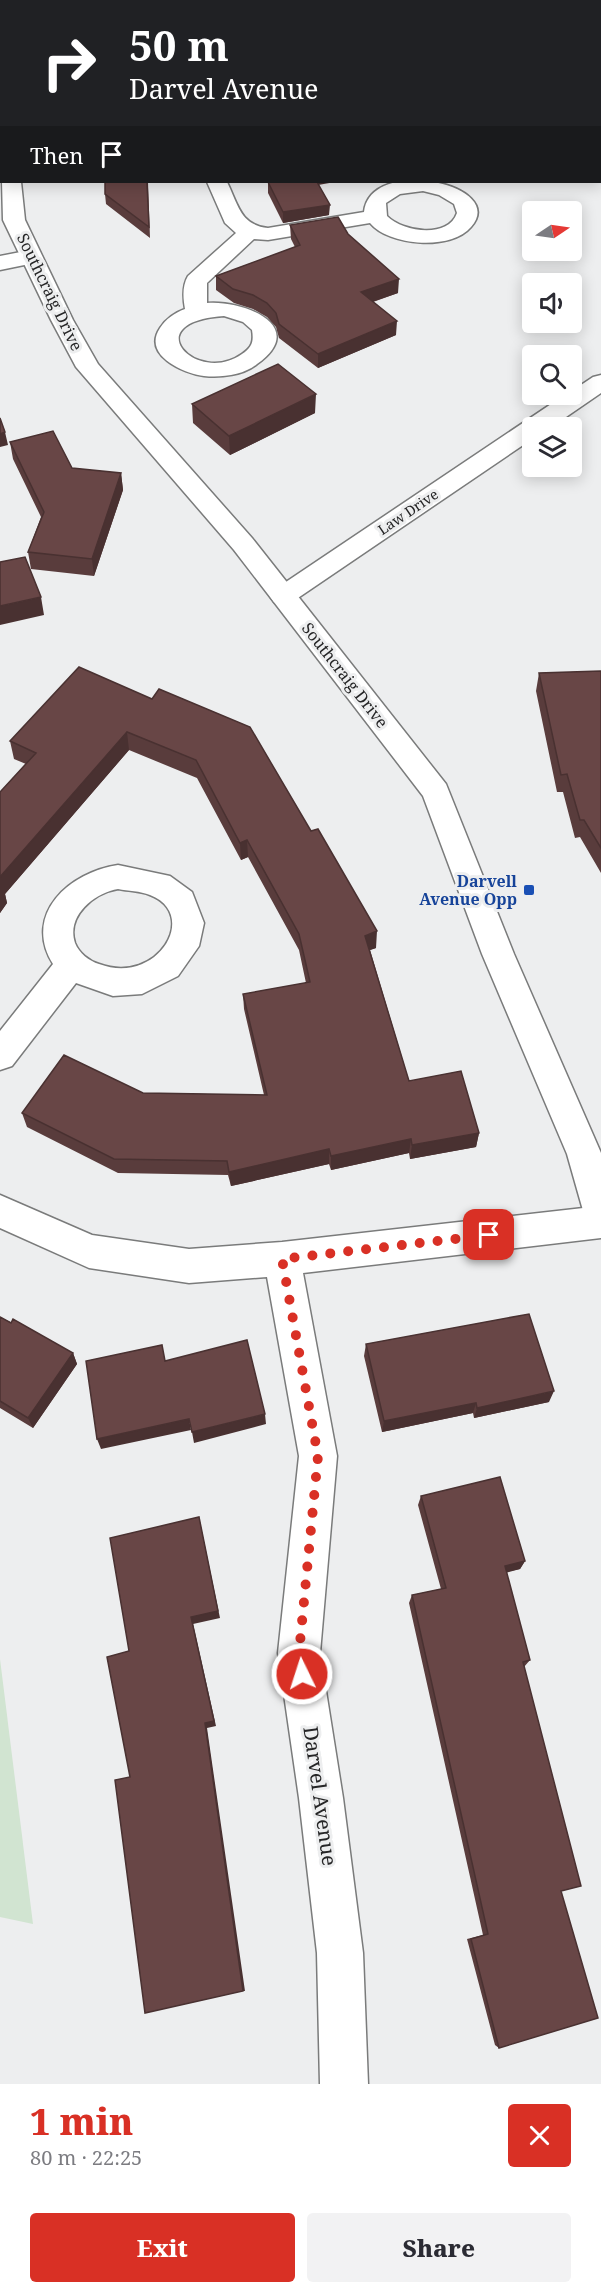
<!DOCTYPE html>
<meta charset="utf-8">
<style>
body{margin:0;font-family:"Noto Serif",serif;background:#f2f2f3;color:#2b2b33;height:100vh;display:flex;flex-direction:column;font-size:22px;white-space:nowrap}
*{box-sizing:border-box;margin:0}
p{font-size:20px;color:#7c7c81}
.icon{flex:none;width:33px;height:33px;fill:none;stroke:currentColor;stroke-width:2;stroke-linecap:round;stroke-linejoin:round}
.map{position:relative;height:2084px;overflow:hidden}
.panel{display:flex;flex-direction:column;background:#fff;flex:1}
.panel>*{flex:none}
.top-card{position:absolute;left:0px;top:0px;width:602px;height:183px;box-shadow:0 3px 15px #0003;background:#202124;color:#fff;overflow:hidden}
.needle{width:39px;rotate:77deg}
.buttons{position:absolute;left:522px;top:201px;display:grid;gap:12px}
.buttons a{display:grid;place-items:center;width:60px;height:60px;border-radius:6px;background:#fff;box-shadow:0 3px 15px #0003;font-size:30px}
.pin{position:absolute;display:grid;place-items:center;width:51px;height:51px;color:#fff;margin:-26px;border-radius:12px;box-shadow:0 3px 9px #0006}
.me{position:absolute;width:66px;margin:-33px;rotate:356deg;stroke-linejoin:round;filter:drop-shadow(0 0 4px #0008)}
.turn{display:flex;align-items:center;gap:21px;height:126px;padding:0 30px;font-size:27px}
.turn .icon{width:78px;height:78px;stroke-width:2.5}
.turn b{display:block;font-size:42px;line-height:51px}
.then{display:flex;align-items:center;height:57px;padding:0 30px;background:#0003;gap:12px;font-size:22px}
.round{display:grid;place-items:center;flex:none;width:63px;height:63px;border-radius:6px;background:#f2f2f3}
.headline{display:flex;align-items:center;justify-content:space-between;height:102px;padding:0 30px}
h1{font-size:36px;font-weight:800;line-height:45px;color:#d93025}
.button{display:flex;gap:12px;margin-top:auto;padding:12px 30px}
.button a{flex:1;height:69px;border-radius:6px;background:#d93025;color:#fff;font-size:24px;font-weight:800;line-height:69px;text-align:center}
.button a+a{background:#f2f2f3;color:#2b2b33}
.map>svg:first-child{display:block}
.green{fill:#d1e4d1}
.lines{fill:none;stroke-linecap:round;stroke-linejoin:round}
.minor-casing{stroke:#7a7b7b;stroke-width:3}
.tertiary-casing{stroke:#7a7b7b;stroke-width:3}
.minor{fill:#fff;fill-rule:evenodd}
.tertiary{fill:#fff;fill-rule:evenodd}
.wall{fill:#593c3c}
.shaded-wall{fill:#493131}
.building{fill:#684646;stroke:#493131;stroke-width:1.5}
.route{stroke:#d93025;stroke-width:10;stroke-dasharray:0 18}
.transit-dot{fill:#1a4fb4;stroke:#edeeef;stroke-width:2}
.labels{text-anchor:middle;stroke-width:6;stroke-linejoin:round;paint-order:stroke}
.far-street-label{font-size:14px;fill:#252526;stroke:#edeeef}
.street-label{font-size:16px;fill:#252526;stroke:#edeeef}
.transit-label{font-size:16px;font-weight:bold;fill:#164399;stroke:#edeeef;text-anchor:end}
.near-street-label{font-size:20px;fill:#252526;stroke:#edeeef}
</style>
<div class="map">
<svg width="601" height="2084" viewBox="0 0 601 2084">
<rect width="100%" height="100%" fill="#edeeef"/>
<path class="green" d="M 0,1659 L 33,1924 L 0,1917 Z"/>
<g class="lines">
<g class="minor-casing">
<path id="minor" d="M 239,0 L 260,0 L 238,2 Z
M 308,0 L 326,0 L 327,2 L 309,2 Z
M 207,182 L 227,182 C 238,204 240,225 268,228 L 364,212 C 370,155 509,184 471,227 C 451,251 389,246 370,223 L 268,240 L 254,239 L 207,283 L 207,303 C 243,300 310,326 257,364 C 244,375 221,378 204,376 C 183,373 142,355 160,328 C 166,319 174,313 185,309 C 183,298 182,286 188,276 L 236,233 L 225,223 ZM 423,191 L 439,195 L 454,204 L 457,213 C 448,239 403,232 387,216 L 386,203 L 400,194 ZM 224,316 L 243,322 L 252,330 C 254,342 252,347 242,354 C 197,386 135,322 224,316 Z
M 31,250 L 39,252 L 42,257 L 39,262 L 0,270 L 0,256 Z
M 601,375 L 601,393 L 550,428 L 532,428 L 532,439 L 292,602 L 283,605 L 274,602 L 270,596 L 274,590 L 566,394 L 572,394 L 572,391 L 593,377 Z
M 118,865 L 170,876 L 192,892 L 204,923 L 199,946 L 178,976 L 142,994 L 113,996 L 76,983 L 12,1066 L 0,1070 L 0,1031 L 53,964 C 22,914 70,872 118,865 ZM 118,889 C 128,891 140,891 150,895 C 200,914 158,986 99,964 C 89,961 79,953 75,943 C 66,916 94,893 118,889 Z
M 0,1195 L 92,1235 L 189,1249 L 282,1242 L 601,1206 L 601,1238 L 303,1273 L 337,1456 L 320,1653 L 343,1798 L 363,1953 L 368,2084 L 320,2084 L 317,1953 L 299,1798 L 278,1653 L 299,1456 L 267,1277 L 189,1283 L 89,1268 L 0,1228 Z"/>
</g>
<g class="tertiary-casing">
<path id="tertiary" d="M 6,0 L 24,0 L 24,2 L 6,2 Z
M 2,181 L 21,182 L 25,220 L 73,320 L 98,364 L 252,538 L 446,784 L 514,954 L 601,1153 L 601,1233 L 588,1228 L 567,1154 L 482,954 L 423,796 L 234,550 L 76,367 L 51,320 L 3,220 Z"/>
</g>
<use href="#minor" class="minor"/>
<use href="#tertiary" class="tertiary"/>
</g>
<path class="wall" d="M 98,182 L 148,182 L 150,238 L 106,204 L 105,194 L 105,183 L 99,183 Z
M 268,182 L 318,184 L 329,215 L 283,223 L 268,193 Z
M 290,225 L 348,234 L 398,293 L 373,302 L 396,335 L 318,368 L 279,338 L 276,327 L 267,317 L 253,309 L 234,303 L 216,290 L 216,276 L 295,247 L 291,239 Z
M 192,404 L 315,413 L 230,455 L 193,423 Z
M 10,442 L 72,468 L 121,473 L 123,490 L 94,576 L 31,569 L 28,552 L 41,517 L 13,459 Z
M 601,671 L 601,873 L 580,837 L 575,838 L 563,792 L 557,792 L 536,691 L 539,673 Z
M 152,699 L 376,948 L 370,950 L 409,1081 L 479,1133 L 476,1147 L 410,1159 L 409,1153 L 331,1170 L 329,1164 L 231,1186 L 228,1175 L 118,1173 L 27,1127 L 22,1113 L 143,1093 L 264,1095 L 244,1009 L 243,994 L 306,983 L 299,950 L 248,857 L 241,860 L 197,778 L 129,750 L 5,894 L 7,903 L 0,913 L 0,792 L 26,764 L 14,759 L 10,741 Z
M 0,1317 L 73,1353 L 77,1364 L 33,1428 L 0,1408 Z
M 366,1344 L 549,1402 L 474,1418 L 473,1413 L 382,1432 L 364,1356 Z
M 421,1496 L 525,1561 L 520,1569 L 506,1572 L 530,1660 L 524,1667 L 561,1891 L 499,2048 L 495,2045 L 467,1939 L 483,1935 L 409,1603 L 412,1595 L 441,1589 L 418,1505 Z"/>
<path class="shaded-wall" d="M 290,182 L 335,182 L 290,190 Z
M 330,205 L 329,215 L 283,223 L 283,212 Z
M 399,279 L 398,293 L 360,306 L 361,292 Z
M 397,321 L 396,335 L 318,368 L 318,354 Z
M 316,394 L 315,413 L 230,455 L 229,436 Z
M 5,432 L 8,445 L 0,447 L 0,434 Z
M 121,473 L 123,490 L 94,576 L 92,559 Z
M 41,597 L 44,615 L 0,625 L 0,606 Z
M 127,732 L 129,750 L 5,894 L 7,903 L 0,913 L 0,877 Z
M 247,840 L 248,857 L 241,860 L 240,843 Z
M 377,931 L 376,948 L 364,952 L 365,936 Z
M 479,1133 L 476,1147 L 410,1159 L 412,1145 Z
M 411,1139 L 409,1153 L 331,1170 L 331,1156 Z
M 329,1149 L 329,1164 L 231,1186 L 229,1172 Z
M 73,1353 L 77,1364 L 33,1428 L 28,1418 Z
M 554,1391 L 549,1402 L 474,1418 L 477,1408 Z
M 476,1403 L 473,1413 L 382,1432 L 384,1421 Z
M 265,1414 L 266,1424 L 194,1443 L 192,1432 Z
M 189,1419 L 191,1430 L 101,1449 L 97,1439 Z
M 199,1517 L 220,1618 L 193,1624 L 216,1726 L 207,1728 L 245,1991 L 243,1991 L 205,1723 L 191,1617 Z
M 525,1561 L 520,1569 L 501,1574 L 505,1566 Z"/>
<path class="building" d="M 123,0 L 173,0 L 174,2 L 124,2 Z
M 398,0 L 443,0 L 444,2 L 399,2 Z
M 105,182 L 147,182 L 149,227 L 105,194 Z
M 268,182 L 317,182 L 330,205 L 283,212 Z
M 338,217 L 348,234 L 399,279 L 361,292 L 397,321 L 318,354 L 279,324 L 276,313 L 267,303 L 253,295 L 233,289 L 216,276 L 300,245 L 290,225 Z
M 278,364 L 316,394 L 229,436 L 192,404 Z
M 0,418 L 5,432 L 0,434 Z
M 53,431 L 72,468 L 121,473 L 92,559 L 28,552 L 44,512 L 10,442 Z
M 25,557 L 41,597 L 0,606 L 0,562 Z
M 79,667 L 152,699 L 159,689 L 250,727 L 311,831 L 318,829 L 377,931 L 365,936 L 409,1081 L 461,1071 L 479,1133 L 412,1145 L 411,1139 L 331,1156 L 329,1149 L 229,1172 L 227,1161 L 114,1159 L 22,1113 L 64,1055 L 143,1093 L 267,1095 L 243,994 L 310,982 L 299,934 L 247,840 L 240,843 L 196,760 L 127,732 L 0,877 L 0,792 L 36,753 L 10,741 Z
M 601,671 L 601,848 L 584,820 L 580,820 L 567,774 L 561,775 L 539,673 Z
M 529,1314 L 554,1391 L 477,1408 L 476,1403 L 384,1421 L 366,1344 Z
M 0,1317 L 11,1323 L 13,1319 L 73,1353 L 28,1418 L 0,1401 Z
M 247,1340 L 265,1414 L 192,1432 L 189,1419 L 97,1439 L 86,1361 L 162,1345 L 165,1361 Z
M 500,1477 L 525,1561 L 505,1566 L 530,1660 L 523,1662 L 581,1886 L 561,1891 L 598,2018 L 499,2048 L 471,1939 L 488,1934 L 412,1595 L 446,1588 L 421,1496 Z
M 199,1517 L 218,1611 L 191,1617 L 214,1721 L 205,1723 L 243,1991 L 145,2013 L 115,1780 L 130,1777 L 107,1657 L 129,1651 L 110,1538 Z"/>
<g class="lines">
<path class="route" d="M 302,1674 L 299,1653 L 318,1456 L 282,1259 L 489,1235"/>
</g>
<rect class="transit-dot" x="523" y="884" width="12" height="12" rx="3"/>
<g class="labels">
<g class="far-street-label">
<text transform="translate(408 512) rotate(-34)" y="5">Law Drive</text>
</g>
<g class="street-label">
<text transform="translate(50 292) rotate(64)" y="6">Southcraig Drive</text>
<text transform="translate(345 675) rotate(52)" y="6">Southcraig Drive</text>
</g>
<g class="transit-label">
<text x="517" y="887">Darvell<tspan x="517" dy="18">Avenue Opp</tspan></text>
</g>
<g class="near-street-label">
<text transform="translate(320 1796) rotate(82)" y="7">Darvel Avenue</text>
</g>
</g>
</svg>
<div class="buttons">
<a><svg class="needle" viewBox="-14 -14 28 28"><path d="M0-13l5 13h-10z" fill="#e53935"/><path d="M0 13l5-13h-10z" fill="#7c7c81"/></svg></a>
<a><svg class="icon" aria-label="sound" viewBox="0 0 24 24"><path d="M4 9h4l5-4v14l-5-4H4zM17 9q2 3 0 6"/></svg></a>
<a><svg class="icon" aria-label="search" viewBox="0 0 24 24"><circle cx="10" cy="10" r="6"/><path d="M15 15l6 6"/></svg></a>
<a><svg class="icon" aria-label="layers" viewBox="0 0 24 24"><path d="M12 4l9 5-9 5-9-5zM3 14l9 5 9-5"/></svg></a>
</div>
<div class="pin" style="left:489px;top:1235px;background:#d93025"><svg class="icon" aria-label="arrive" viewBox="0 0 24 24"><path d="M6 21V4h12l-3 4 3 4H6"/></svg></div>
<svg class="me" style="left:302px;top:1674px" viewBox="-20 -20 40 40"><circle r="17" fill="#d93025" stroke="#fff" stroke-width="3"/><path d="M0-11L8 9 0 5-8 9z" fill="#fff"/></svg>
<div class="top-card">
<div class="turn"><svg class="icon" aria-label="right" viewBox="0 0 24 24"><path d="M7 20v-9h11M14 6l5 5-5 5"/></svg><div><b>50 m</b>Darvel Avenue</div></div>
<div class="then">Then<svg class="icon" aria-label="arrive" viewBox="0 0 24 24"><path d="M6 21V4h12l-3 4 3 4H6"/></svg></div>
</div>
</div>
<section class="panel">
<div class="headline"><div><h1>1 min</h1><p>80 m · 22:25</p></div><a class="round" style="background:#d93025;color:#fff"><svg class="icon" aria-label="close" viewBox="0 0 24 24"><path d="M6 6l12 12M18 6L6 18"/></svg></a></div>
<div class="button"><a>Exit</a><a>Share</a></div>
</section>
